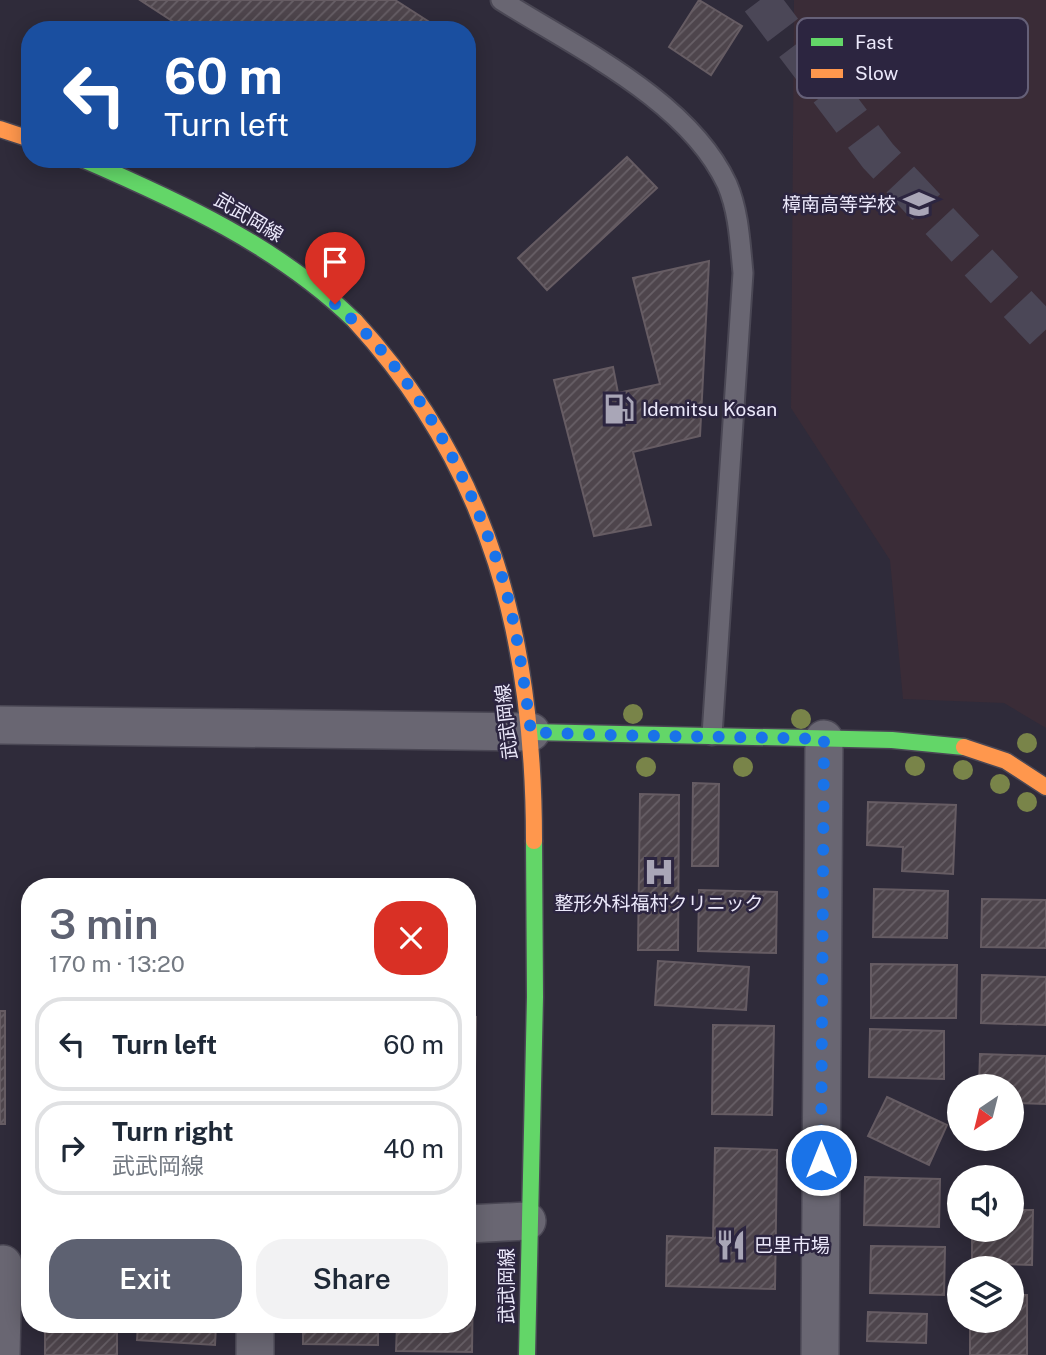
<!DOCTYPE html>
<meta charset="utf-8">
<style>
body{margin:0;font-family:"Public Sans","Noto Sans JP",sans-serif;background:#f2f2f3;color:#1f2937;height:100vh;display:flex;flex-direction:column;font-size:26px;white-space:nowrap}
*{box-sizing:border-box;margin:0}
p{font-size:23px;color:#747a83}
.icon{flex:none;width:38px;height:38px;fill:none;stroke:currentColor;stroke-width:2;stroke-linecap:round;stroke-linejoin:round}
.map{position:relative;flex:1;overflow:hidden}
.side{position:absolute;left:21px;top:878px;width:455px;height:455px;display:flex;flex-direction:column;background:#fff;border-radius:28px;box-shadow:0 4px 18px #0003}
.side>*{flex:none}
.hud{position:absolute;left:21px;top:21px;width:455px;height:147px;border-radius:28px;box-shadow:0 4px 18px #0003;background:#1a4fa0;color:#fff;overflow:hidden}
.needle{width:46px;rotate:215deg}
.tools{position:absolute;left:947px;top:1074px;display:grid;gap:14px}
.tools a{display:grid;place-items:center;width:77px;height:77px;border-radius:50%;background:#fff;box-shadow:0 4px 18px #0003;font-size:35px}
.pin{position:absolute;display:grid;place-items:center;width:60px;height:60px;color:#fff;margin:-72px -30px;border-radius:50% 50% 50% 0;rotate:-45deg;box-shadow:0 0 7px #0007}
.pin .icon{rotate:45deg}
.me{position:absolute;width:77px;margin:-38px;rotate:0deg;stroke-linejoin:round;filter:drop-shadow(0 0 5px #0008)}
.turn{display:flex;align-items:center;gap:24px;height:147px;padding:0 28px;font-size:32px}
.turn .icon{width:91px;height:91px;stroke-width:2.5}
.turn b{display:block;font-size:49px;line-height:60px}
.round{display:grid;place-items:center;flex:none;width:74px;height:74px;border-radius:28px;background:#f2f2f3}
.head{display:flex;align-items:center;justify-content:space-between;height:119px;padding:0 28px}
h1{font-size:42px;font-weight:600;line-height:52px;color:#5d6171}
.button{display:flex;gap:14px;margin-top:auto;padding:14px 28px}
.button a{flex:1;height:80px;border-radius:28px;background:#5d6171;color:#fff;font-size:28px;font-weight:600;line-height:80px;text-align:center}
.button a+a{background:#f2f2f3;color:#1f2937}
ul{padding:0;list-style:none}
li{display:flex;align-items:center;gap:21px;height:94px;margin:0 14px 10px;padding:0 14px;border:4px solid #e0e1e3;border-radius:28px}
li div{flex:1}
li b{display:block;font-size:26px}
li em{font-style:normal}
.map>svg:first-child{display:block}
.education{fill:#3a2c37}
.building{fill:url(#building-hatch);stroke:#665c63;stroke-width:2}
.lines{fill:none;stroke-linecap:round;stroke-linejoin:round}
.highway-tunnel{stroke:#4b4757;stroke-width:38;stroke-dasharray:38 19;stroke-linecap:butt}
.lane-casing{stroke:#4a4754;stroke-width:23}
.street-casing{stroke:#4a4754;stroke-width:40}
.fast-casing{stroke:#4a4754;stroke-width:19}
.slow-casing{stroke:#4a4754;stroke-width:19}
.lane{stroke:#696672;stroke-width:19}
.street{stroke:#696672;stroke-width:37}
.fast{stroke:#63d668;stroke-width:16}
.slow{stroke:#ff974d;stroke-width:16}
.tree{fill:#798449}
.route{stroke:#1a73e8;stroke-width:12;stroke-dasharray:0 21.6}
.labels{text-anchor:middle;stroke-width:5;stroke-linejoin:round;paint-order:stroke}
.poi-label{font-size:19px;fill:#ebe8fa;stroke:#2c2540;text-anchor:start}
.street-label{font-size:19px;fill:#ebe8fa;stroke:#2c2540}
.key{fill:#2c2540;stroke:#656078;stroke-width:2}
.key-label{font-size:19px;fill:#ebe8fa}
</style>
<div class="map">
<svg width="1046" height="1355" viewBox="0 0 1046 1355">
<defs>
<pattern id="building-hatch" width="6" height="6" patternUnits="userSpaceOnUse" patternTransform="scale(1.75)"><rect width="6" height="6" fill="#4e454c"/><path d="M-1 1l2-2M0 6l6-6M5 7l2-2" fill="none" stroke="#686067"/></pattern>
</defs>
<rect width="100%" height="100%" fill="#2f2b3a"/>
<path class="education" d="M 794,0 L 1046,0 L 1046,728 L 1004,703 L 903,699 L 890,560 L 791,408 Z"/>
<path class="building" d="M 140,0 L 395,0 L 431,23 L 427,30 L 186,30 Z
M 699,0 L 742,26 L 711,75 L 669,47 Z
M 627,157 L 657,188 L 547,290 L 518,258 Z
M 709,261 L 700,436 L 633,452 L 651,525 L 594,536 L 554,380 L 613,367 L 618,393 L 660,384 L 633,278 Z
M 693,783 L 719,784 L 718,866 L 692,866 Z
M 640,794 L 679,795 L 678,950 L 638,950 Z
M 868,802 L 956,805 L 953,874 L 902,871 L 903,847 L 867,845 Z
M 874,889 L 948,891 L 947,938 L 873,937 Z
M 699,890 L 777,892 L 776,953 L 698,951 Z
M 982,899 L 1046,900 L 1046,948 L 981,947 Z
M 658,961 L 749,967 L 746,1010 L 655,1005 Z
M 871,964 L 957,965 L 956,1018 L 871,1018 Z
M 982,975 L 1046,977 L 1046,1025 L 981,1023 Z
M 0,1011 L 5,1011 L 5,1124 L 0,1124 Z
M 467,1016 L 476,1017 L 474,1118 L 467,1118 Z
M 713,1025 L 774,1026 L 772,1115 L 712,1114 Z
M 870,1029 L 944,1031 L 944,1079 L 869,1077 Z
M 980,1054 L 1046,1056 L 1046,1104 L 1012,1103 L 1012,1087 L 979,1087 Z
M 887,1097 L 947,1125 L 929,1165 L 868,1136 Z
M 715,1148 L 777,1150 L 775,1289 L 666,1286 L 667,1236 L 713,1238 Z
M 865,1177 L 940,1179 L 939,1227 L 864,1225 Z
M 1012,1210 L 1033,1210 L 1032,1265 L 972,1263 L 972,1230 L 1012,1230 Z
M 871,1246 L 945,1247 L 944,1295 L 870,1293 Z
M 467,1279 L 473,1279 L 472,1352 L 396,1351 L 397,1325 L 467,1325 Z
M 1012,1295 L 1027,1295 L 1027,1355 L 970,1355 L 970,1321 L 1012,1321 Z
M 868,1312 L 927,1314 L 926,1343 L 867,1341 Z
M 45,1325 L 117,1325 L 117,1355 L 45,1355 Z
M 138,1325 L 216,1325 L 215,1345 L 137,1340 Z
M 303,1325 L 378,1325 L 378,1345 L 303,1344 Z"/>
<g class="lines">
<path class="highway-tunnel" d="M 760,0 L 878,156 L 1046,334"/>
<g class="lane-casing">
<path id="lane" d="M 501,0 C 577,48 688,100 727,184 C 739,212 740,243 743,273 L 712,735"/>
</g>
<g class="street-casing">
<path id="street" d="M 0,725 L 531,732
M 467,1224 L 527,1221
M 1,1355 L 3,1264
M 255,1355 L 255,1325
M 820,1355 L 824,739"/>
</g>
<g class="fast-casing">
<path id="fast" d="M 82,159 C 179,201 278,246 355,321
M 531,732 L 892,740 L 964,747
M 527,1355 L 535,997 L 534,841"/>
</g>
<g class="slow-casing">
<path id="slow" d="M 0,129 L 30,139
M 355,321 C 492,470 534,643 534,841
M 964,747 L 1006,761 L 1046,787"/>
</g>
<use href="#lane" class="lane"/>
<use href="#street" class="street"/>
<use href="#fast" class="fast"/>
<use href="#slow" class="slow"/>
</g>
<g class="tree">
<circle cx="633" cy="714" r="10"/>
<circle cx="801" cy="719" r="10"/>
<circle cx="1027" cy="743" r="10"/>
<circle cx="915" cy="766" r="10"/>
<circle cx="646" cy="767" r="10"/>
<circle cx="743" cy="767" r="10"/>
<circle cx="963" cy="770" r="10"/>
<circle cx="1000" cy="784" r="10"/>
<circle cx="1027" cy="802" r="10"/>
</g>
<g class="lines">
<path class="route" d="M 335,304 C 413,370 465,469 498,564 C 516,618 523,676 531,732 C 629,737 726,736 824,739 L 821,1160"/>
</g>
<defs>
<g id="school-bare" transform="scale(2.415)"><path d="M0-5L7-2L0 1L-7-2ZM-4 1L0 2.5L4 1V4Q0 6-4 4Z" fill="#a9a6b7" stroke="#2c2540" stroke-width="2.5" paint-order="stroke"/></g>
<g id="fuel-bare" transform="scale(2.415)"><path d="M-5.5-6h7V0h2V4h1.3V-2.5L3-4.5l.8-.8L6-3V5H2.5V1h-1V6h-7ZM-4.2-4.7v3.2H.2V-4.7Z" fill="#a9a6b7" stroke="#2c2540" stroke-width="2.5" paint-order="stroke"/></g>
<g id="hospital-bare" transform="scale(2.415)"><path d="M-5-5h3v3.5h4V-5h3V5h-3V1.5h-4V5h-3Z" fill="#a9a6b7" stroke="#2c2540" stroke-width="2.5" paint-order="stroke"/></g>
<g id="restaurant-bare" transform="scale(2.415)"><path d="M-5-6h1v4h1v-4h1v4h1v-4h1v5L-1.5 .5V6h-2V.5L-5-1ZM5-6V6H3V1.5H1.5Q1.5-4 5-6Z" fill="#a9a6b7" stroke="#2c2540" stroke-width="2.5" paint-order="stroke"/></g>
</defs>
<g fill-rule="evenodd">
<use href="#school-bare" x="919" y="204"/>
<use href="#fuel-bare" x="619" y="409"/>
<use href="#hospital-bare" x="659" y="872"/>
<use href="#restaurant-bare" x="731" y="1245"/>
</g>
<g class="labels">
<g class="poi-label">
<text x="896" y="211" text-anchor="end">樟南高等学校</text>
<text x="642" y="416">Idemitsu Kosan</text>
<text x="659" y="910" text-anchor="middle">整形外科福村クリニック</text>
<text x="754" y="1252">巴里市場</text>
</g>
<g class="street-label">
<text transform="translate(249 217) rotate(31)" y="7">武武岡線</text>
<text transform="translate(506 722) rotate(-96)" y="7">武武岡線</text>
<text transform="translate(506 1286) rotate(-90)" y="7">武武岡線</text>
</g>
</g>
<rect x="797" y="18" width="231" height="80" rx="10" class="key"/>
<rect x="811" y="38" width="32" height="8" fill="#63d668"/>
<rect x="811" y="69" width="32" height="9" fill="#ff974d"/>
<g class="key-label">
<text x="855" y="49">Fast</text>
<text x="855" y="80">Slow</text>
</g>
</svg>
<div class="tools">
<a><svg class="needle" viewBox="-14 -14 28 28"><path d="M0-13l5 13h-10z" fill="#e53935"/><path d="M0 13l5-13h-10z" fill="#747a83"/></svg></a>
<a><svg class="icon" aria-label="sound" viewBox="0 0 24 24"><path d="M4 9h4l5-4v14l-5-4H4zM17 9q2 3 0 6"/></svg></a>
<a><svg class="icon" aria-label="layers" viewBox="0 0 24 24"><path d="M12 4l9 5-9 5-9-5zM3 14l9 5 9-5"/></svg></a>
</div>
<div class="pin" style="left:335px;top:304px;background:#d93025"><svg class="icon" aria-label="arrive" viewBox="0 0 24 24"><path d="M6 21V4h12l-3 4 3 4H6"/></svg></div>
<svg class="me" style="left:821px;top:1160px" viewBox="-20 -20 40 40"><circle r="17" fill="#1a73e8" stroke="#fff" stroke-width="3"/><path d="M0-11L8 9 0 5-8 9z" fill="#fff"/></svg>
<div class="hud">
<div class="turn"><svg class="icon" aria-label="left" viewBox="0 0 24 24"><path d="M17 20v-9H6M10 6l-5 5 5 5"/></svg><div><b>60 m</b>Turn left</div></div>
</div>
<section class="side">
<div class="head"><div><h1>3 min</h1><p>170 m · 13:20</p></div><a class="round" style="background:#d93025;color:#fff"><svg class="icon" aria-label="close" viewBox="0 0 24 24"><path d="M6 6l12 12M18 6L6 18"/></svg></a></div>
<ul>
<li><svg class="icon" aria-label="left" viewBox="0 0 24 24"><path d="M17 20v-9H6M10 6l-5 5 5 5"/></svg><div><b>Turn left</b></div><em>60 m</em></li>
<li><svg class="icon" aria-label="right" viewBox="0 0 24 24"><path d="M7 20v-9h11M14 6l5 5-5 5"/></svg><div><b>Turn right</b><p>武武岡線</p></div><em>40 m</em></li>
</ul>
<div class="button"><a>Exit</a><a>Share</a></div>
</section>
</div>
